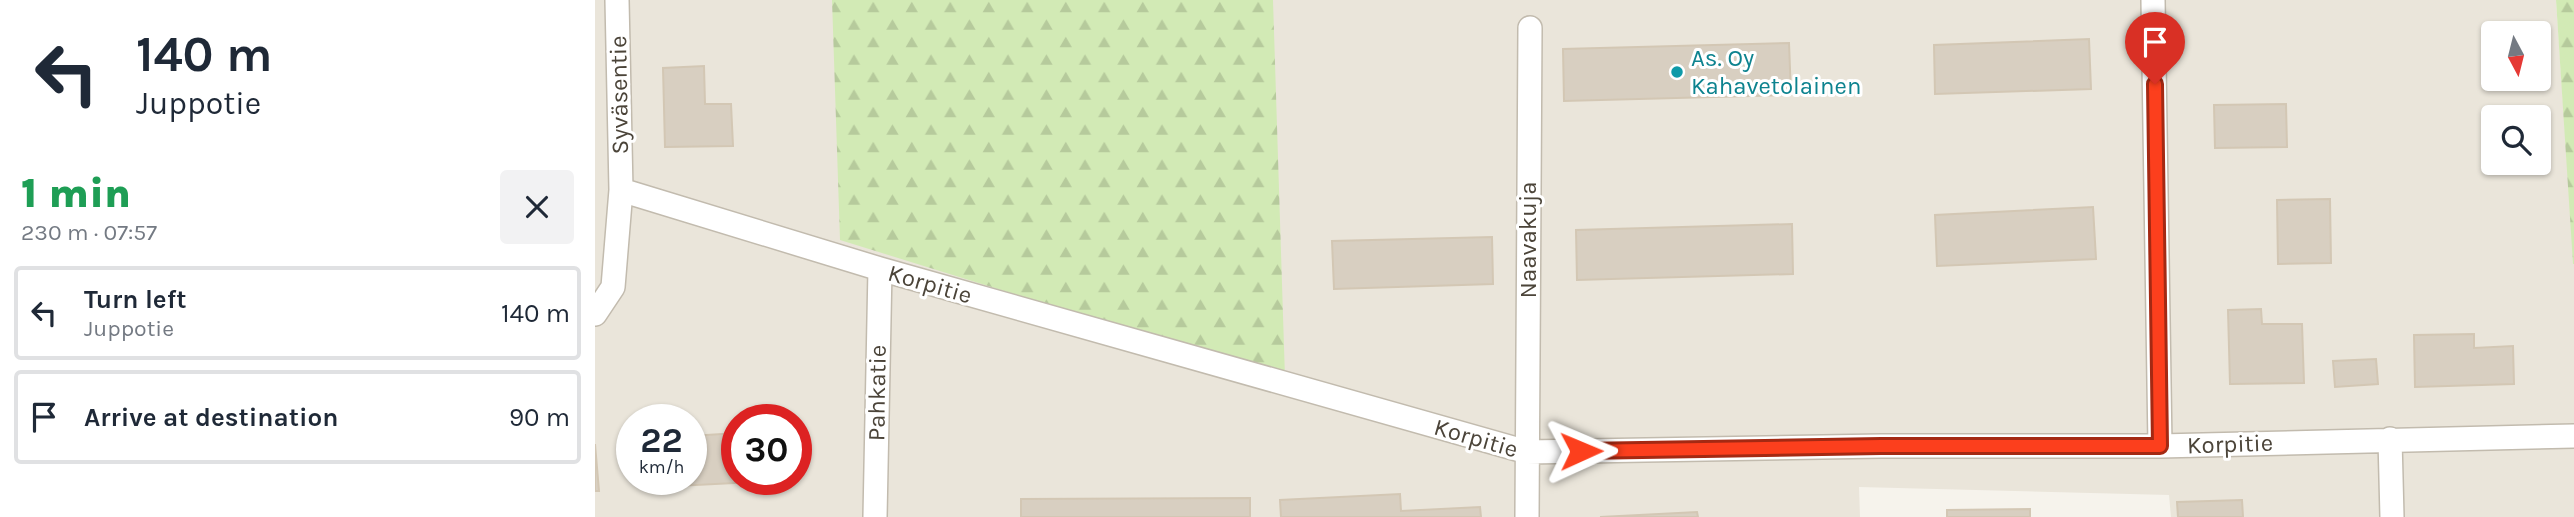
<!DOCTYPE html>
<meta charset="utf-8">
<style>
body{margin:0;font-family:Karla,sans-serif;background:#f2f2f3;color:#1f2937;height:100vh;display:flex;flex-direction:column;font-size:26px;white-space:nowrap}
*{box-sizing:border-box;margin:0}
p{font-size:23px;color:#747a83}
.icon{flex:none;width:38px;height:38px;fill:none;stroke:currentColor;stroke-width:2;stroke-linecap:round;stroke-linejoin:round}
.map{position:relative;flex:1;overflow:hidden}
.sheet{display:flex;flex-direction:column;background:#fff;width:595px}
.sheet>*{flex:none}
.top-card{background:#fff;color:#1f2937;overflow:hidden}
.needle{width:46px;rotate:173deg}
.fabs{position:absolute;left:1886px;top:21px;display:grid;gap:14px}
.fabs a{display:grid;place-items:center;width:70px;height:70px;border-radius:7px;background:#fff;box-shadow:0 2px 5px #0004;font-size:35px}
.speed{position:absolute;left:21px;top:404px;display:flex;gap:14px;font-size:35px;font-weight:700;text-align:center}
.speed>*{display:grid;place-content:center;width:91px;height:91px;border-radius:50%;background:#fff;box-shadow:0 2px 5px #0004;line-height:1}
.speed small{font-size:18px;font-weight:400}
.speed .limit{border:10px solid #d22;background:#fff;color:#111}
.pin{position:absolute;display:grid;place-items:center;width:60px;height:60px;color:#fff;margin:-72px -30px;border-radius:50% 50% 50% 0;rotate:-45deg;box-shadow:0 0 7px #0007}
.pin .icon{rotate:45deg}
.me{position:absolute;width:77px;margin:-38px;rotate:89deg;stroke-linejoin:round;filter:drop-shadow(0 0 5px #0008)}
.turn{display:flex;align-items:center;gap:24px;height:147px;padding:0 21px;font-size:32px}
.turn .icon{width:91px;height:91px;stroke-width:2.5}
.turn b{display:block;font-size:49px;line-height:60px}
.round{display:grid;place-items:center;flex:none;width:74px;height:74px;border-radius:7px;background:#f2f2f3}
.summary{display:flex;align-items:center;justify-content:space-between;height:119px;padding:0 21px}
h1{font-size:42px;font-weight:800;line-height:52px;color:#1e9e55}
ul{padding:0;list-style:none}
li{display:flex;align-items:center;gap:21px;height:94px;margin:0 14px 10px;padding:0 7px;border:4px solid #e0e1e3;border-radius:7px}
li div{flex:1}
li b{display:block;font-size:26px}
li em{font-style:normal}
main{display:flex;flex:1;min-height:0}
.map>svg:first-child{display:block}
.residential{fill:#eae5da;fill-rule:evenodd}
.forest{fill:url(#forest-firs)}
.building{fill:#d8cfc1;stroke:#d3c7b4;stroke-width:2}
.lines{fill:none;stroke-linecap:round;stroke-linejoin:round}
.street-casing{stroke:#c2bbae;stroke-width:26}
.street{stroke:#fff;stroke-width:23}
.route-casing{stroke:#a42913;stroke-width:18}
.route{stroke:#fc3f1d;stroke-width:12}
.culture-dot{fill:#0f9aa8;stroke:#fff;stroke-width:2.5}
.labels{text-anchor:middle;stroke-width:6;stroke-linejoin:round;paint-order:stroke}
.culture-label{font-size:24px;fill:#0d838f;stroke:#fff;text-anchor:start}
.street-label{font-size:24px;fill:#4b4439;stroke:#fff}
</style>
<main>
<section class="sheet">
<div class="top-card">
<div class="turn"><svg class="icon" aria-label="left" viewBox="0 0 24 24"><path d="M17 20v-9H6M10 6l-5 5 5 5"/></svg><div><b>140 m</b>Juppotie</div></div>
</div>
<div class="summary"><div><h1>1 min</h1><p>230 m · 07:57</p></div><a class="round"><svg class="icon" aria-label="close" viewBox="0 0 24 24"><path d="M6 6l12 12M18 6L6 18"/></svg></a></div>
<ul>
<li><svg class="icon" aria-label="left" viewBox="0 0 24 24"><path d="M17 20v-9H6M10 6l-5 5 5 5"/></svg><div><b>Turn left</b><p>Juppotie</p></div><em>140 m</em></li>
<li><svg class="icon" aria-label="arrive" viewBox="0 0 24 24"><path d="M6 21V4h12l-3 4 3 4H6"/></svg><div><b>Arrive at destination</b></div><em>90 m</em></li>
</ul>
</section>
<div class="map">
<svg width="1979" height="517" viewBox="0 0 1979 517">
<defs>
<pattern id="forest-firs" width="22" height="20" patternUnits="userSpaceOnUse" patternTransform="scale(1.75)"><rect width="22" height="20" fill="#d2eab5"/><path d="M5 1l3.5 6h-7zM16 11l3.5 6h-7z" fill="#b6ca9c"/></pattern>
</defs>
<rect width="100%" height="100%" fill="#f6f3ec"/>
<path class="residential" d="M 0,0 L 1961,0 L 1979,264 L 1979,517 L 1576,517 L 1574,495 L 1264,487 L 1265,517 L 0,517 ZM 1899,33 L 1944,33 L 1944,79 L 1899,79 ZM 1899,117 L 1944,117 L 1944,163 L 1899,163 ZM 37,420 L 96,420 L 96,480 L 37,480 ZM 142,420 L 201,420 L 201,480 L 142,480 Z"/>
<path class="forest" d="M 237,0 L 678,0 L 690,378 L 245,240 Z
M 1961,0 L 1979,0 L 1979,264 L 1978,264 Z"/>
<path class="building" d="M 1494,39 L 1496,89 L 1340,94 L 1339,45 Z
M 1194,43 L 1196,95 L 969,101 L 968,49 Z
M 109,66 L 110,104 L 136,104 L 138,146 L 70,147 L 68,68 Z
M 1691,104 L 1692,147 L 1620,148 L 1619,105 Z
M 1735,199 L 1736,263 L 1683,264 L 1682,200 Z
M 1498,207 L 1501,259 L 1342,266 L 1340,215 Z
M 1197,224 L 1198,274 L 982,280 L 981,230 Z
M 897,237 L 898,284 L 739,289 L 737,241 Z
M 1666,309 L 1667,324 L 1707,324 L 1709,383 L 1635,384 L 1633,310 Z
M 1879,334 L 1879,348 L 1918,346 L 1919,384 L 1820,387 L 1819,335 Z
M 1781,359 L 1783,384 L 1740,387 L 1738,361 Z
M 142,433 L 142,480 L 177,481 L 62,487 L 62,480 L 96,480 L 96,436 Z
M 0,444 L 4,491 L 0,491 Z
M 805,494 L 806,511 L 885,507 L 886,517 L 686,517 L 685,500 Z
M 655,498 L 655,517 L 426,517 L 426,499 Z
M 1647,500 L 1648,517 L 1583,517 L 1582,502 Z
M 1435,509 L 1435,517 L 1352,517 L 1352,510 Z
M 1102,512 L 1103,517 L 1005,517 Z"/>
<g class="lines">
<g class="street-casing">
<path id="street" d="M 1558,0 L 1565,446
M 26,190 L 285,269 L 932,452 L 1286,446 L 1565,446 L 1979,436
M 0,314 L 18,287 L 26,190 L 22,0
M 1795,439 L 1797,517
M 280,517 L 285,269
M 932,517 L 935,28"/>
</g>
<use href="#street" class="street"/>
</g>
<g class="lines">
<g class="route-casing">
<path id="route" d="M 986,451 L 1286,446 L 1565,446 L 1560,84"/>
</g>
<use href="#route" class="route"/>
</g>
<circle class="culture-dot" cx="1082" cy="72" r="7"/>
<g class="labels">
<g class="culture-label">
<text x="1096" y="66">As. Oy<tspan x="1096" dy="28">Kahavetolainen</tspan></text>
</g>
<g class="street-label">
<text transform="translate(24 95) rotate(-91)" y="8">Syväsentie</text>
<text transform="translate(933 240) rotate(-90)" y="8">Naavakuja</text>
<text transform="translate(335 284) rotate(16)" y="8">Korpitie</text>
<text transform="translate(282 393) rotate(-89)" y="8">Pahkatie</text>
<text transform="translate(881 438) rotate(16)" y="8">Korpitie</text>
<text transform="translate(1635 444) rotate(-2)" y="8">Korpitie</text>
</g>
</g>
</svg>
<div class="fabs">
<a><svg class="needle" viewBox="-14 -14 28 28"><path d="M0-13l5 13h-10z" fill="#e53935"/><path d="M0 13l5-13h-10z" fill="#747a83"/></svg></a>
<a><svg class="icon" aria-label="search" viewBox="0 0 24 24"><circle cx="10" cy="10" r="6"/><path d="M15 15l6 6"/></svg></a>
</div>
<div class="speed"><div>22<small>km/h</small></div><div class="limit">30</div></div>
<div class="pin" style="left:1560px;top:84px;background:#d93025"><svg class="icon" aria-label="arrive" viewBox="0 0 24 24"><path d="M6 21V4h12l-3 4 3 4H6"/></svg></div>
<svg class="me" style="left:986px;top:451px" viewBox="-20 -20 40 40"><path d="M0-17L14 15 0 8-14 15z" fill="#fc3f1d" stroke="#fff" stroke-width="4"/></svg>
</div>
</main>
